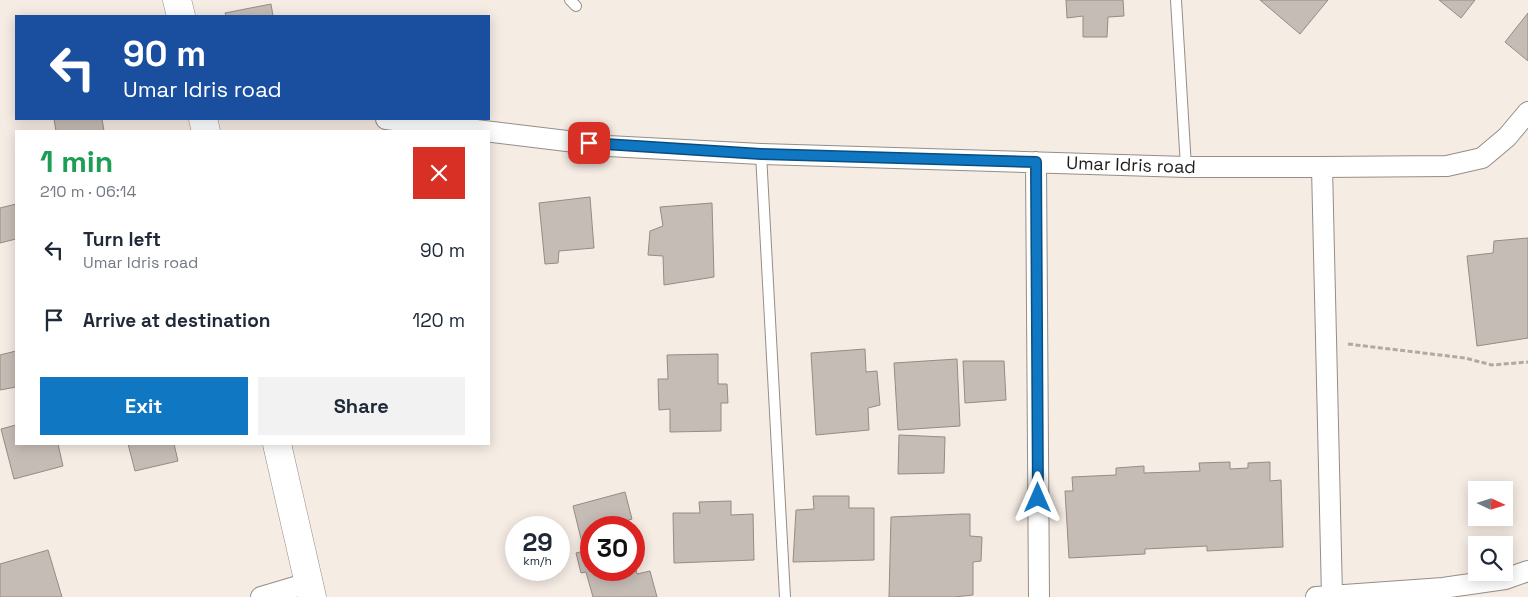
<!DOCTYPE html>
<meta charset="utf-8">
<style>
body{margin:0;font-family:"Space Grotesk",sans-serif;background:#f2f2f3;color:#1f2937;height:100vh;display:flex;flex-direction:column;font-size:19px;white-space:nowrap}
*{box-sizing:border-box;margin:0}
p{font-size:16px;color:#747a83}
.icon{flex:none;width:28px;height:28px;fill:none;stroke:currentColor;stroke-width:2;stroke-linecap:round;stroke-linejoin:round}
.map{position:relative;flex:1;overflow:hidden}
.panel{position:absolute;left:15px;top:130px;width:475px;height:315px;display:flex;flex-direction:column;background:#fff;border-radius:0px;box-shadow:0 2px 12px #0003}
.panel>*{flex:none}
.banner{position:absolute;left:15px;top:15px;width:475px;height:105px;border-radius:0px;box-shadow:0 2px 12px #0003;background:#1a4fa0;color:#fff;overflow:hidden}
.needle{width:32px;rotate:94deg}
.buttons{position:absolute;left:1468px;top:481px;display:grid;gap:10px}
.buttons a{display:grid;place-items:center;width:45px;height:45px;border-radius:0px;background:#fff;box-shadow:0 2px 12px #0003;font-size:25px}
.speed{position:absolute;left:505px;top:516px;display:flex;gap:10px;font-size:25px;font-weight:700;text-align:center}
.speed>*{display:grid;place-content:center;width:65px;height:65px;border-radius:50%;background:#fff;box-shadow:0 2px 12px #0003;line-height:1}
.speed small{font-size:12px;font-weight:400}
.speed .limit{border:8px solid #d22;background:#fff;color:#111}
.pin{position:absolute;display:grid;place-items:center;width:42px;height:42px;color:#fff;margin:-21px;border-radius:10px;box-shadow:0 2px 8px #0006}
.me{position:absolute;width:55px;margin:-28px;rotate:0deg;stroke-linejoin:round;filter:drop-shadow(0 0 4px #0008)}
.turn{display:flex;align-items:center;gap:18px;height:105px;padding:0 25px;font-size:22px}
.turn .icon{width:65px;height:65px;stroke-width:2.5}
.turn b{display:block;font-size:35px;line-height:42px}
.round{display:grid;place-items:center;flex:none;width:52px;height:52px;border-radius:0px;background:#f2f2f3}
.summary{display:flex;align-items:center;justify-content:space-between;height:85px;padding:0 25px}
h1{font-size:30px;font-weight:700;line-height:38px;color:#1e9e55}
.primary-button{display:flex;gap:10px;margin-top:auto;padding:10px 25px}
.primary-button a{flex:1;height:58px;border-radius:0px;background:#1077c3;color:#fff;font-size:20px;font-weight:700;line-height:58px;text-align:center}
.primary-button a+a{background:#f2f2f3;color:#1f2937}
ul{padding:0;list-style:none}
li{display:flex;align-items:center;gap:15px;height:70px;padding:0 25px}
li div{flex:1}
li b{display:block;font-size:19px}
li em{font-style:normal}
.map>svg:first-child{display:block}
.building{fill:#c5bcb5;stroke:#948c85}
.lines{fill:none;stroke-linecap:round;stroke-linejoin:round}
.lane-casing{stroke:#958d86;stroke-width:12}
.street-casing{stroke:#958d86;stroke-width:22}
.secondary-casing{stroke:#958d86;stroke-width:29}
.path{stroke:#b1a9a3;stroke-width:3;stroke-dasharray:5 2.5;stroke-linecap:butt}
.lane{stroke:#fff;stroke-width:10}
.street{stroke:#fff;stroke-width:20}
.secondary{stroke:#fff;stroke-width:28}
.route-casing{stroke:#0a4d7f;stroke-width:12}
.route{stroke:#1077c3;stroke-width:9}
.labels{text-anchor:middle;stroke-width:5;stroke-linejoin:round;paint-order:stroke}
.street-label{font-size:18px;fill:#211d1b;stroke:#fff}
</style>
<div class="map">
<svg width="1528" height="597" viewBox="0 0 1528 597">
<rect width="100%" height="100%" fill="#f5ece4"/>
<path class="building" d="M 1066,0 L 1123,0 L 1124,16 L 1108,17 L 1107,37 L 1083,37 L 1083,16 L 1067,18 Z
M 1260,0 L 1328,0 L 1300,34 Z
M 1439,0 L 1475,0 L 1461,18 Z
M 271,4 L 273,16 L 226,16 L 225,13 Z
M 1528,13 L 1528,61 L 1505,42 Z
M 54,119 L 102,119 L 104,131 L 56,131 Z
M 590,197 L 594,248 L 559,251 L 558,263 L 545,264 L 539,203 Z
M 712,203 L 714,277 L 664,285 L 663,256 L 648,255 L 650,231 L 663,226 L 660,207 Z
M 16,204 L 16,239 L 0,243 L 0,208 Z
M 1528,238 L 1528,338 L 1477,346 L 1467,256 L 1493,253 L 1494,241 Z
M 865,349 L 866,372 L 877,371 L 880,405 L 868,408 L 869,430 L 816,435 L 811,353 Z
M 16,351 L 16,387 L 0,390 L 0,355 Z
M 718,354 L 718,384 L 727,384 L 728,403 L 721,403 L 721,431 L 670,432 L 670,409 L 659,410 L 658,379 L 668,379 L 667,355 Z
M 957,359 L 960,426 L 898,430 L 894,363 Z
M 963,361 L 1004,361 L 1006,400 L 965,403 Z
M 16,425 L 16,444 L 58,444 L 63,466 L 14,479 L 1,429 Z
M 899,435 L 945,437 L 944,473 L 898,474 Z
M 128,444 L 174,444 L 178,461 L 135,471 Z
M 1230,462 L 1230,469 L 1248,468 L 1248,463 L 1270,462 L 1270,481 L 1281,480 L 1283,547 L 1207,551 L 1207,546 L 1145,549 L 1145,554 L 1069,558 L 1065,491 L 1073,491 L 1072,477 L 1116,475 L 1116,468 L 1144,466 L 1144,473 L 1200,471 L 1199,463 Z
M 625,492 L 632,519 L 623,522 L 625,528 L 591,528 L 591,570 L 634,570 L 634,562 L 637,574 L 650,571 L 657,597 L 593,597 L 586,572 L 581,573 L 576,553 L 584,551 L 573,506 Z
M 813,496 L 849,496 L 849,508 L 874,508 L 874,560 L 793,562 L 796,510 L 814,509 Z
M 731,501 L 731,515 L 753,514 L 754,560 L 674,563 L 673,513 L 700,513 L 699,502 Z
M 963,514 L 970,514 L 970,536 L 982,537 L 981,561 L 973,562 L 973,595 L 954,597 L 889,597 L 891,517 Z
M 48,550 L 62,597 L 0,597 L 0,564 Z"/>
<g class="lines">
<g class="lane-casing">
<path id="lane" d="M 570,0 L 576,6
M 1176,0 L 1186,167
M 761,154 L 785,597"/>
</g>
<g class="street-casing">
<path id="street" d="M 386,119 L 608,146 L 761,154 L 1186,167 L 1322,167 L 1447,166 L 1482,158 L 1507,137 L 1528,112
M 1036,162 L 1039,597
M 1322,167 L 1332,596
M 261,597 L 308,583
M 1316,597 L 1443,588 L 1505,579 L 1528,571"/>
</g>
<g class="secondary-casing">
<path id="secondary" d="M 177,0 L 181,16
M 203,119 L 206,131
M 277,444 L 312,597"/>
</g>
<path class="path" d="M 1348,344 L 1465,358 L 1492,365 L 1528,362"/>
<use href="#lane" class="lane"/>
<use href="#street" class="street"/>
<use href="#secondary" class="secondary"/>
</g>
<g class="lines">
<g class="route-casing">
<path id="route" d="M 589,143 L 761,154 L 1036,162 L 1038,498"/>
</g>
<use href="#route" class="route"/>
</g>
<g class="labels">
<g class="street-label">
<text transform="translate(1131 165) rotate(2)" y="6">Umar Idris road</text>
</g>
</g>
</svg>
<div class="buttons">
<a><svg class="needle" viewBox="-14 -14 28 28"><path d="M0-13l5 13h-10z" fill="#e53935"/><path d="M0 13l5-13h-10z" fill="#747a83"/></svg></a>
<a><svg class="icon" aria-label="search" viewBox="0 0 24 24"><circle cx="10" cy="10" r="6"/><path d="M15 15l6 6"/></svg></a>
</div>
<div class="speed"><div>29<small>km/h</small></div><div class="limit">30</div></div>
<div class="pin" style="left:589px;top:143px;background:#d93025"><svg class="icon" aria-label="arrive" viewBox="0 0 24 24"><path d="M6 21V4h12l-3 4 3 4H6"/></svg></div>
<svg class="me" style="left:1038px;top:498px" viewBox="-20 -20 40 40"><path d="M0-17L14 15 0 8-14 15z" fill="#1077c3" stroke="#fff" stroke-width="4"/></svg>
<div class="banner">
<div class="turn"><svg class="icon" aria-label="left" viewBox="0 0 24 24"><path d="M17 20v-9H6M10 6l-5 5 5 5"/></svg><div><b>90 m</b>Umar Idris road</div></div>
</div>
<section class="panel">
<div class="summary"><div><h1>1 min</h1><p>210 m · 06:14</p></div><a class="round" style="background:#d93025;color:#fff"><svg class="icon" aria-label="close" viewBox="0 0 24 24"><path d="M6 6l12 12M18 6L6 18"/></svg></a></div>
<ul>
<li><svg class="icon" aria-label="left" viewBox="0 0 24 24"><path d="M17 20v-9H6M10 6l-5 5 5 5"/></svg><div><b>Turn left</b><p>Umar Idris road</p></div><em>90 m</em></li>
<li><svg class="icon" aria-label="arrive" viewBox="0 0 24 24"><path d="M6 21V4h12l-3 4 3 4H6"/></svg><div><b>Arrive at destination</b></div><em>120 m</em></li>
</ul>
<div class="primary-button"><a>Exit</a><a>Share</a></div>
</section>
</div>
